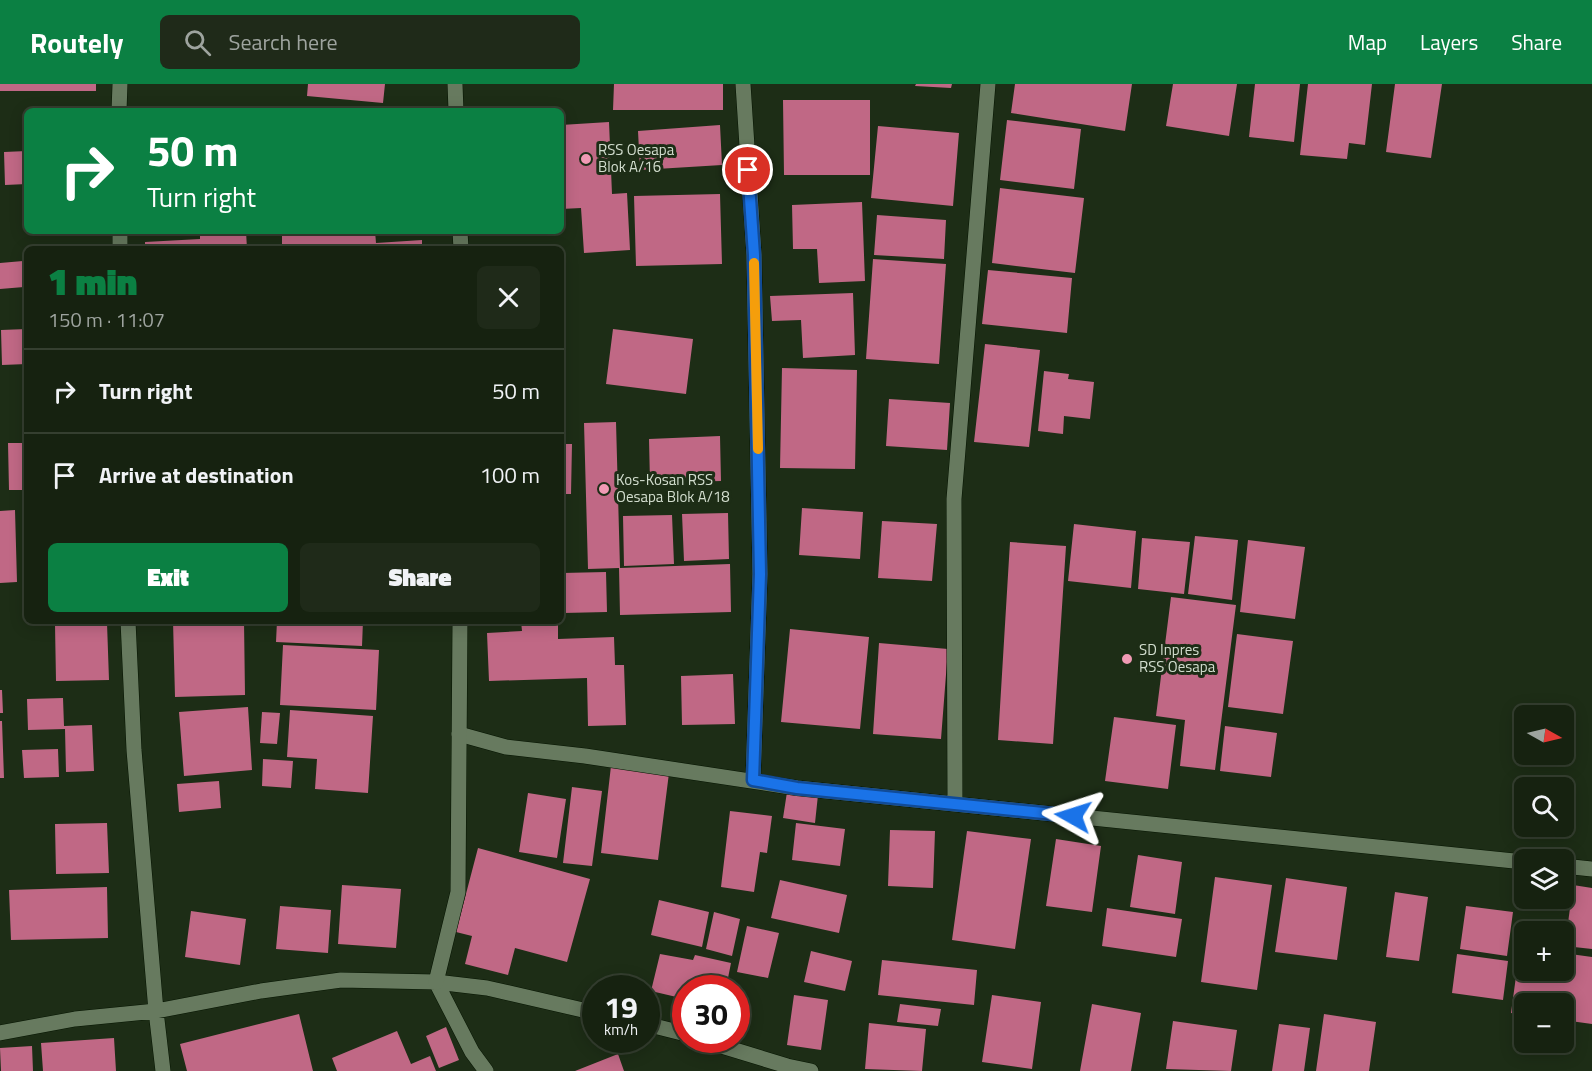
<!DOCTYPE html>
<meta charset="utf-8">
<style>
body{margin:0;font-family:"Titillium Web",sans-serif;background:#1f2a19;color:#f1f3f6;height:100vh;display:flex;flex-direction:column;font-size:22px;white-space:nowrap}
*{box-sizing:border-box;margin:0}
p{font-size:20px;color:#9ea49f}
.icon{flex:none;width:33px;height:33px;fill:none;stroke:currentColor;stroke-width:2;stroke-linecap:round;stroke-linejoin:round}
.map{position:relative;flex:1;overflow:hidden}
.drawer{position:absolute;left:24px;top:162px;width:540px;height:378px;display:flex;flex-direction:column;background:#162210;border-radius:9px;box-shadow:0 3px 15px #0003,0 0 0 2px #353f30}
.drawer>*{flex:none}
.top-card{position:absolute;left:24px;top:24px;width:540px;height:126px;border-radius:9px;box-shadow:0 3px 15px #0003,0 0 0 2px #353f30;background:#0b8043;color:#fff;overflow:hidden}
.needle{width:39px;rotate:98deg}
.tools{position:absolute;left:1514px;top:621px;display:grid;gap:12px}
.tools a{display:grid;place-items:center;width:60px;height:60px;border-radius:9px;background:#162210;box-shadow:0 3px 15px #0003,0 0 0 2px #353f30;font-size:30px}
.speed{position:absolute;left:582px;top:891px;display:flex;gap:12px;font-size:30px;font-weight:700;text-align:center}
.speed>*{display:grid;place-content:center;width:78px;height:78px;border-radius:50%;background:#162210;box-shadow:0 3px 15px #0003,0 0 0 2px #353f30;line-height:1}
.speed small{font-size:15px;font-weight:400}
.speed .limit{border:9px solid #d22;background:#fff;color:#111}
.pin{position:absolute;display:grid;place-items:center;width:51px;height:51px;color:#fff;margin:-26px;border:3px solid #fff;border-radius:50%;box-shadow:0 2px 6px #0007}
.me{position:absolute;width:66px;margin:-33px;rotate:276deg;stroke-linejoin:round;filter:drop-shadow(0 0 4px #0008)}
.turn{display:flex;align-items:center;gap:21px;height:126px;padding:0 24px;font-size:27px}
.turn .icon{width:78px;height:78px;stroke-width:2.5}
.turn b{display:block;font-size:42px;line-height:51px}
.round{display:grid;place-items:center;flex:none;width:63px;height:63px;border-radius:9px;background:#1f2a19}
.headline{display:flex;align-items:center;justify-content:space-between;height:102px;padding:0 24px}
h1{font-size:36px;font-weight:800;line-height:45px;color:#0b8043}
.button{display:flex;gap:12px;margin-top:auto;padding:12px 24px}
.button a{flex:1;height:69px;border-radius:9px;background:#0b8043;color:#fff;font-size:24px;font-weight:800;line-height:69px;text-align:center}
.button a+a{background:#1f2a19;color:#f1f3f6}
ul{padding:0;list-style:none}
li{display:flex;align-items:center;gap:18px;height:84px;padding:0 24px;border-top:2px solid #353f30}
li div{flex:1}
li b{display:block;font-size:22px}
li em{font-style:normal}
header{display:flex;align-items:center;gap:36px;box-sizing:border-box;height:84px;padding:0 30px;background:#0b8043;color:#fff}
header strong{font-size:28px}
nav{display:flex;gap:33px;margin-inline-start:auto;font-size:21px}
.search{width:420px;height:54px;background:#1f2a19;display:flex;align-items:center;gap:15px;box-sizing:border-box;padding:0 21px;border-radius:9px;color:#9ea49f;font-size:22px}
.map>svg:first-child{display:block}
.building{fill:#c06885}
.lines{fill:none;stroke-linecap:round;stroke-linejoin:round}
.minor-casing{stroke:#061502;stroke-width:16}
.tertiary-casing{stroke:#061502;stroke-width:16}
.minor{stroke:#677a5f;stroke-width:15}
.tertiary{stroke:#677a5f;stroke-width:15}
.route-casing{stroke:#114b97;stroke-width:15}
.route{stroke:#1a73e8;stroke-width:10}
.slow{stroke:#f59e0b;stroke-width:10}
.poi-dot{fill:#f09ab4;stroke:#1d2d16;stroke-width:2}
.labels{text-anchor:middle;stroke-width:6;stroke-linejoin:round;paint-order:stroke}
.poi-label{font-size:15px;fill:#d2ddce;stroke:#1d2d16;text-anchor:start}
</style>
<header>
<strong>Routely</strong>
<div class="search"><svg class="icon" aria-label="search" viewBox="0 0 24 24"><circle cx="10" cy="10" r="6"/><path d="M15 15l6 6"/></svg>Search here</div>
<nav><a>Map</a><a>Layers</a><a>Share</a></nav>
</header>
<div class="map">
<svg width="1592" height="987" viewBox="0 0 1592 987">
<rect width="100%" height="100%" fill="#1d2d16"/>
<path class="building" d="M 0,0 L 96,0 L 96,7 L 0,7 Z
M 308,0 L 385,0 L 383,19 L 307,12 Z
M 614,0 L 723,0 L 723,26 L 613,26 Z
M 916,0 L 952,0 L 951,4 L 915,2 Z
M 1015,0 L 1132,0 L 1125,47 L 1011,29 Z
M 1173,0 L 1237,0 L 1229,52 L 1166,42 Z
M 1255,0 L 1300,0 L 1294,58 L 1249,53 Z
M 1308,0 L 1372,0 L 1365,61 L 1349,59 L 1347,75 L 1300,71 Z
M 1395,0 L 1442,0 L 1431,74 L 1386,68 Z
M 783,16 L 870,16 L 870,91 L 784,91 Z
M 1007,36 L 1081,45 L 1074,105 L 1000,96 Z
M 609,38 L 612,110 L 627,109 L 630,166 L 584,169 L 581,124 L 561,125 L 561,41 Z
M 720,41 L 722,81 L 640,86 L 638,47 Z
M 878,42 L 959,49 L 953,122 L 871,114 Z
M 27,67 L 27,100 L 5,101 L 4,68 Z
M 1000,104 L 1084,114 L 1075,189 L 992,179 Z
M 720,110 L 722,180 L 636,182 L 634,112 Z
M 862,118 L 865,197 L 819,199 L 817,165 L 793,165 L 792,121 Z
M 877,131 L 946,136 L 944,175 L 874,171 Z
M 200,147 L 246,147 L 247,165 L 145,165 L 145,158 L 200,155 Z
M 282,147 L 375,147 L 376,159 L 422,156 L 422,165 L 282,165 Z
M 873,175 L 946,180 L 939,280 L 866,275 Z
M 23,177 L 24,203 L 0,205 L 0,179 Z
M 988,186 L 1072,194 L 1067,249 L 982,240 Z
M 853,209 L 855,271 L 803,274 L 801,236 L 772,237 L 770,212 Z
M 27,245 L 27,280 L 2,281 L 1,246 Z
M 613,245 L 693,255 L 686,310 L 606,300 Z
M 985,260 L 1040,266 L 1029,363 L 974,358 Z
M 782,284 L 857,286 L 855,385 L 780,384 Z
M 1044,287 L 1069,290 L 1068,295 L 1094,298 L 1090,335 L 1064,332 L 1063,350 L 1038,347 Z
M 889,315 L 950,319 L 947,366 L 886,362 Z
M 616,338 L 620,484 L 730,480 L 731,528 L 620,531 L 619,484 L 588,485 L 584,339 Z
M 720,352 L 721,397 L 650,399 L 649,355 Z
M 8,359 L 27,359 L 27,406 L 9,406 Z
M 561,360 L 572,360 L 571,410 L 561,410 Z
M 802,424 L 863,428 L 860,475 L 799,471 Z
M 15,426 L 17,498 L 0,499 L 0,427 Z
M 728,429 L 729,475 L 684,477 L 682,430 Z
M 672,431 L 674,480 L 624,482 L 623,432 Z
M 882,437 L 937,440 L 932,497 L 878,494 Z
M 1074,440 L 1136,447 L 1131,504 L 1068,497 Z
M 1195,452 L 1238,456 L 1232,516 L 1188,510 Z
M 1142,454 L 1190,458 L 1184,510 L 1138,505 Z
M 1248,456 L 1305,463 L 1295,535 L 1240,528 Z
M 1010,458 L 1066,462 L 1053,660 L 998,656 Z
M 606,488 L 607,528 L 563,529 L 562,489 Z
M 1171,513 L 1236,521 L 1215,686 L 1180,682 L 1185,636 L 1156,632 Z
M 173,537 L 244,537 L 245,611 L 175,613 Z
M 277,537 L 363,537 L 362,562 L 276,558 Z
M 521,537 L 558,537 L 558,555 L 614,553 L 615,581 L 624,581 L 626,641 L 588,642 L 587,594 L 489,597 L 487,549 L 522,547 Z
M 107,539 L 109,596 L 56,597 L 55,541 Z
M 790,545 L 869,553 L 860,645 L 781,638 Z
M 1237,550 L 1293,557 L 1283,630 L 1228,623 Z
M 879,559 L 948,565 L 941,655 L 873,650 Z
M 283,561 L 379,566 L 376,626 L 280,621 Z
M 733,590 L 735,640 L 682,641 L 681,592 Z
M 0,606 L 2,606 L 3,629 L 0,629 Z
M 63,614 L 64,642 L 92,641 L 94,687 L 66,688 L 65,645 L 28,646 L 27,615 Z
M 248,623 L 252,686 L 184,692 L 179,628 Z
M 290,626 L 373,632 L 368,709 L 315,705 L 317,675 L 287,673 Z
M 262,628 L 280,629 L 277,660 L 260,659 Z
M 1114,633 L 1176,641 L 1168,705 L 1105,697 Z
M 0,637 L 2,637 L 4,694 L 0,694 Z
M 1225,642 L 1277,649 L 1271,693 L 1220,687 Z
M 58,665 L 59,693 L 24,694 L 22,666 Z
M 263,675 L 293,677 L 291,704 L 262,702 Z
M 611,682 L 669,689 L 658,776 L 601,769 Z
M 219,697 L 221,724 L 179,728 L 177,700 Z
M 572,703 L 602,707 L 592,782 L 563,779 Z
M 787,708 L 818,711 L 815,739 L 783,734 Z
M 528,709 L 566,715 L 557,774 L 519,768 Z
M 730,727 L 772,732 L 767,769 L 760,768 L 754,808 L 721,803 Z
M 107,739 L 109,789 L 56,790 L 55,740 Z
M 796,739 L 845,745 L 840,782 L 792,776 Z
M 890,746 L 935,747 L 933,804 L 888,802 Z
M 967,747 L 1031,755 L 1015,865 L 952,856 Z
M 1056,755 L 1101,762 L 1092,828 L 1046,822 Z
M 478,764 L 590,795 L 567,878 L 515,864 L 508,891 L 465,880 L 472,852 L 456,848 Z
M 1138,771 L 1182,778 L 1175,830 L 1130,823 Z
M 1215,793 L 1272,801 L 1257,906 L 1201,898 Z
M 1286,794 L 1347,803 L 1337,876 L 1275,868 Z
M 780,796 L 847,811 L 839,849 L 771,834 Z
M 342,801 L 401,805 L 396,864 L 338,860 Z
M 1573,801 L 1592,804 L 1592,865 L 1565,862 Z
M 107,803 L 108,854 L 11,856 L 9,806 Z
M 1395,808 L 1428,813 L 1419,877 L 1386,873 Z
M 659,816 L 709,828 L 702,863 L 651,851 Z
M 280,822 L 331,826 L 328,869 L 276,865 Z
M 1466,822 L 1513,828 L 1507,872 L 1460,865 Z
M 1107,824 L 1182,835 L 1176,873 L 1102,862 Z
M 191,827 L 246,835 L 240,881 L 185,873 Z
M 714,828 L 740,835 L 732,872 L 706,865 Z
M 747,842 L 779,849 L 768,894 L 737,888 Z
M 1520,863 L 1524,864 L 1524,886 L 1563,886 L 1563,869 L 1592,873 L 1592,940 L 1563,936 L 1563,920 L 1524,920 L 1524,931 L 1511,929 Z
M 811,867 L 852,877 L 845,907 L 804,898 Z
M 660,870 L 693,876 L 695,871 L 731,879 L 726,904 L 686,904 L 685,915 L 651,907 Z
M 1457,870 L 1508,877 L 1503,916 L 1452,909 Z
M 882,876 L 977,886 L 974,921 L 878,911 Z
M 794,911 L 828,916 L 821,966 L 787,961 Z
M 992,911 L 1041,918 L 1032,985 L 982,978 Z
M 900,920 L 941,925 L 938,942 L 897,938 Z
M 1092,920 L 1141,929 L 1131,987 L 1080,987 Z
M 299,930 L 313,987 L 187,987 L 180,960 Z
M 1324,930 L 1376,938 L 1369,987 L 1316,987 Z
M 1173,937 L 1237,946 L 1231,987 L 1166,985 Z
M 869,939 L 926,945 L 922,987 L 865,985 Z
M 1279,940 L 1310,944 L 1304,987 L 1272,987 Z
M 446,943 L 459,976 L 439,984 L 426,952 Z
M 397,947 L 411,980 L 430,972 L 436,987 L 337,987 L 332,974 Z
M 114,954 L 116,987 L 43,987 L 41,959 Z
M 32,962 L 33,987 L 1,987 L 0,964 Z
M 618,970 L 624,987 L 575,987 Z"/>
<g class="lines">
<g class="minor-casing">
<path id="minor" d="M 743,0 L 754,171 L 760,490 L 753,696
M 119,27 L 120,0
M 120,147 L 120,165
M 128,537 L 134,666 L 156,927 L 163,987
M 459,650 L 506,663 L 585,672 L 797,704 L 1524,778
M 955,720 L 954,415 L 988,0
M 1563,782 L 1592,785
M 436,898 L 472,968 L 486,987
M 646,940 L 686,950
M 0,949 L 75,935 L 156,927 L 261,907 L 341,896 L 436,898 L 487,904 L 596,929
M 702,956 L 787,982 L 811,987"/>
</g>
<g class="tertiary-casing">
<path id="tertiary" d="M 455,0 L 456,27
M 460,147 L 461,165
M 436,898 L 458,808 L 460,537"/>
</g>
<use href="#minor" class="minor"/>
<use href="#tertiary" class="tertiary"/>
</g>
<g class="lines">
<g class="route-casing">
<path id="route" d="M 748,86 L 754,171 L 760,490 L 753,696 L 797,704 L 1073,732"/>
</g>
<use href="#route" class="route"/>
<path class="slow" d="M 754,179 L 758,365"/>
</g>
<g class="poi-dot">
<circle cx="586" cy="75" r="6"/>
<circle cx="604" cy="405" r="6"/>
<circle cx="1127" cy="575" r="6"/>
</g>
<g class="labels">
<g class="poi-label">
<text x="598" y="71">RSS Oesapa<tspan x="598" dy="17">Blok A/16</tspan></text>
<text x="616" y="401">Kos-Kosan RSS<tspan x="616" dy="17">Oesapa Blok A/18</tspan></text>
<text x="1139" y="571">SD Inpres<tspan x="1139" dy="17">RSS Oesapa</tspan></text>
</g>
</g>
</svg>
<div class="tools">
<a><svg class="needle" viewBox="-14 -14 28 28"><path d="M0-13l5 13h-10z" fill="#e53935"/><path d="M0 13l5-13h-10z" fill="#9ea49f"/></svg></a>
<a><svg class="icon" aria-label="search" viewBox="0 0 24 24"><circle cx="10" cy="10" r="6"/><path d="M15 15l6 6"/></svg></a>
<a><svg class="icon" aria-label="layers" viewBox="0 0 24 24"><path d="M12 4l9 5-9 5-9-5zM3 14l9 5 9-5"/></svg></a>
<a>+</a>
<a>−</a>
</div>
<div class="speed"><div>19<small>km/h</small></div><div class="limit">30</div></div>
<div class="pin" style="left:748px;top:86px;background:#d93025"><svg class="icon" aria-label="arrive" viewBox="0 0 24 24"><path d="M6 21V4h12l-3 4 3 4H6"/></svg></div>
<svg class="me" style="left:1073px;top:732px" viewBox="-20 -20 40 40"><path d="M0-17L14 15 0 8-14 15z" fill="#1a73e8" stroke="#fff" stroke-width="4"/></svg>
<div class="top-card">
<div class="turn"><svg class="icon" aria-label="right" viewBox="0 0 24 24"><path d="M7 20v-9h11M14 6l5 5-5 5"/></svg><div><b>50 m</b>Turn right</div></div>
</div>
<section class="drawer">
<div class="headline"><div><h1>1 min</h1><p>150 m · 11:07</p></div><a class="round"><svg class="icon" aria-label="close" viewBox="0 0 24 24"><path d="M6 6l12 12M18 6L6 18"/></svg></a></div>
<ul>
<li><svg class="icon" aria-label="right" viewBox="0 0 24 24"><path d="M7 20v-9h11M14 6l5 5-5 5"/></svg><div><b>Turn right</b></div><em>50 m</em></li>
<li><svg class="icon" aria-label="arrive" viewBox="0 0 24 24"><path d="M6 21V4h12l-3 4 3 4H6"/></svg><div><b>Arrive at destination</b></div><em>100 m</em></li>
</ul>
<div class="button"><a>Exit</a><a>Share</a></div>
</section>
</div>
